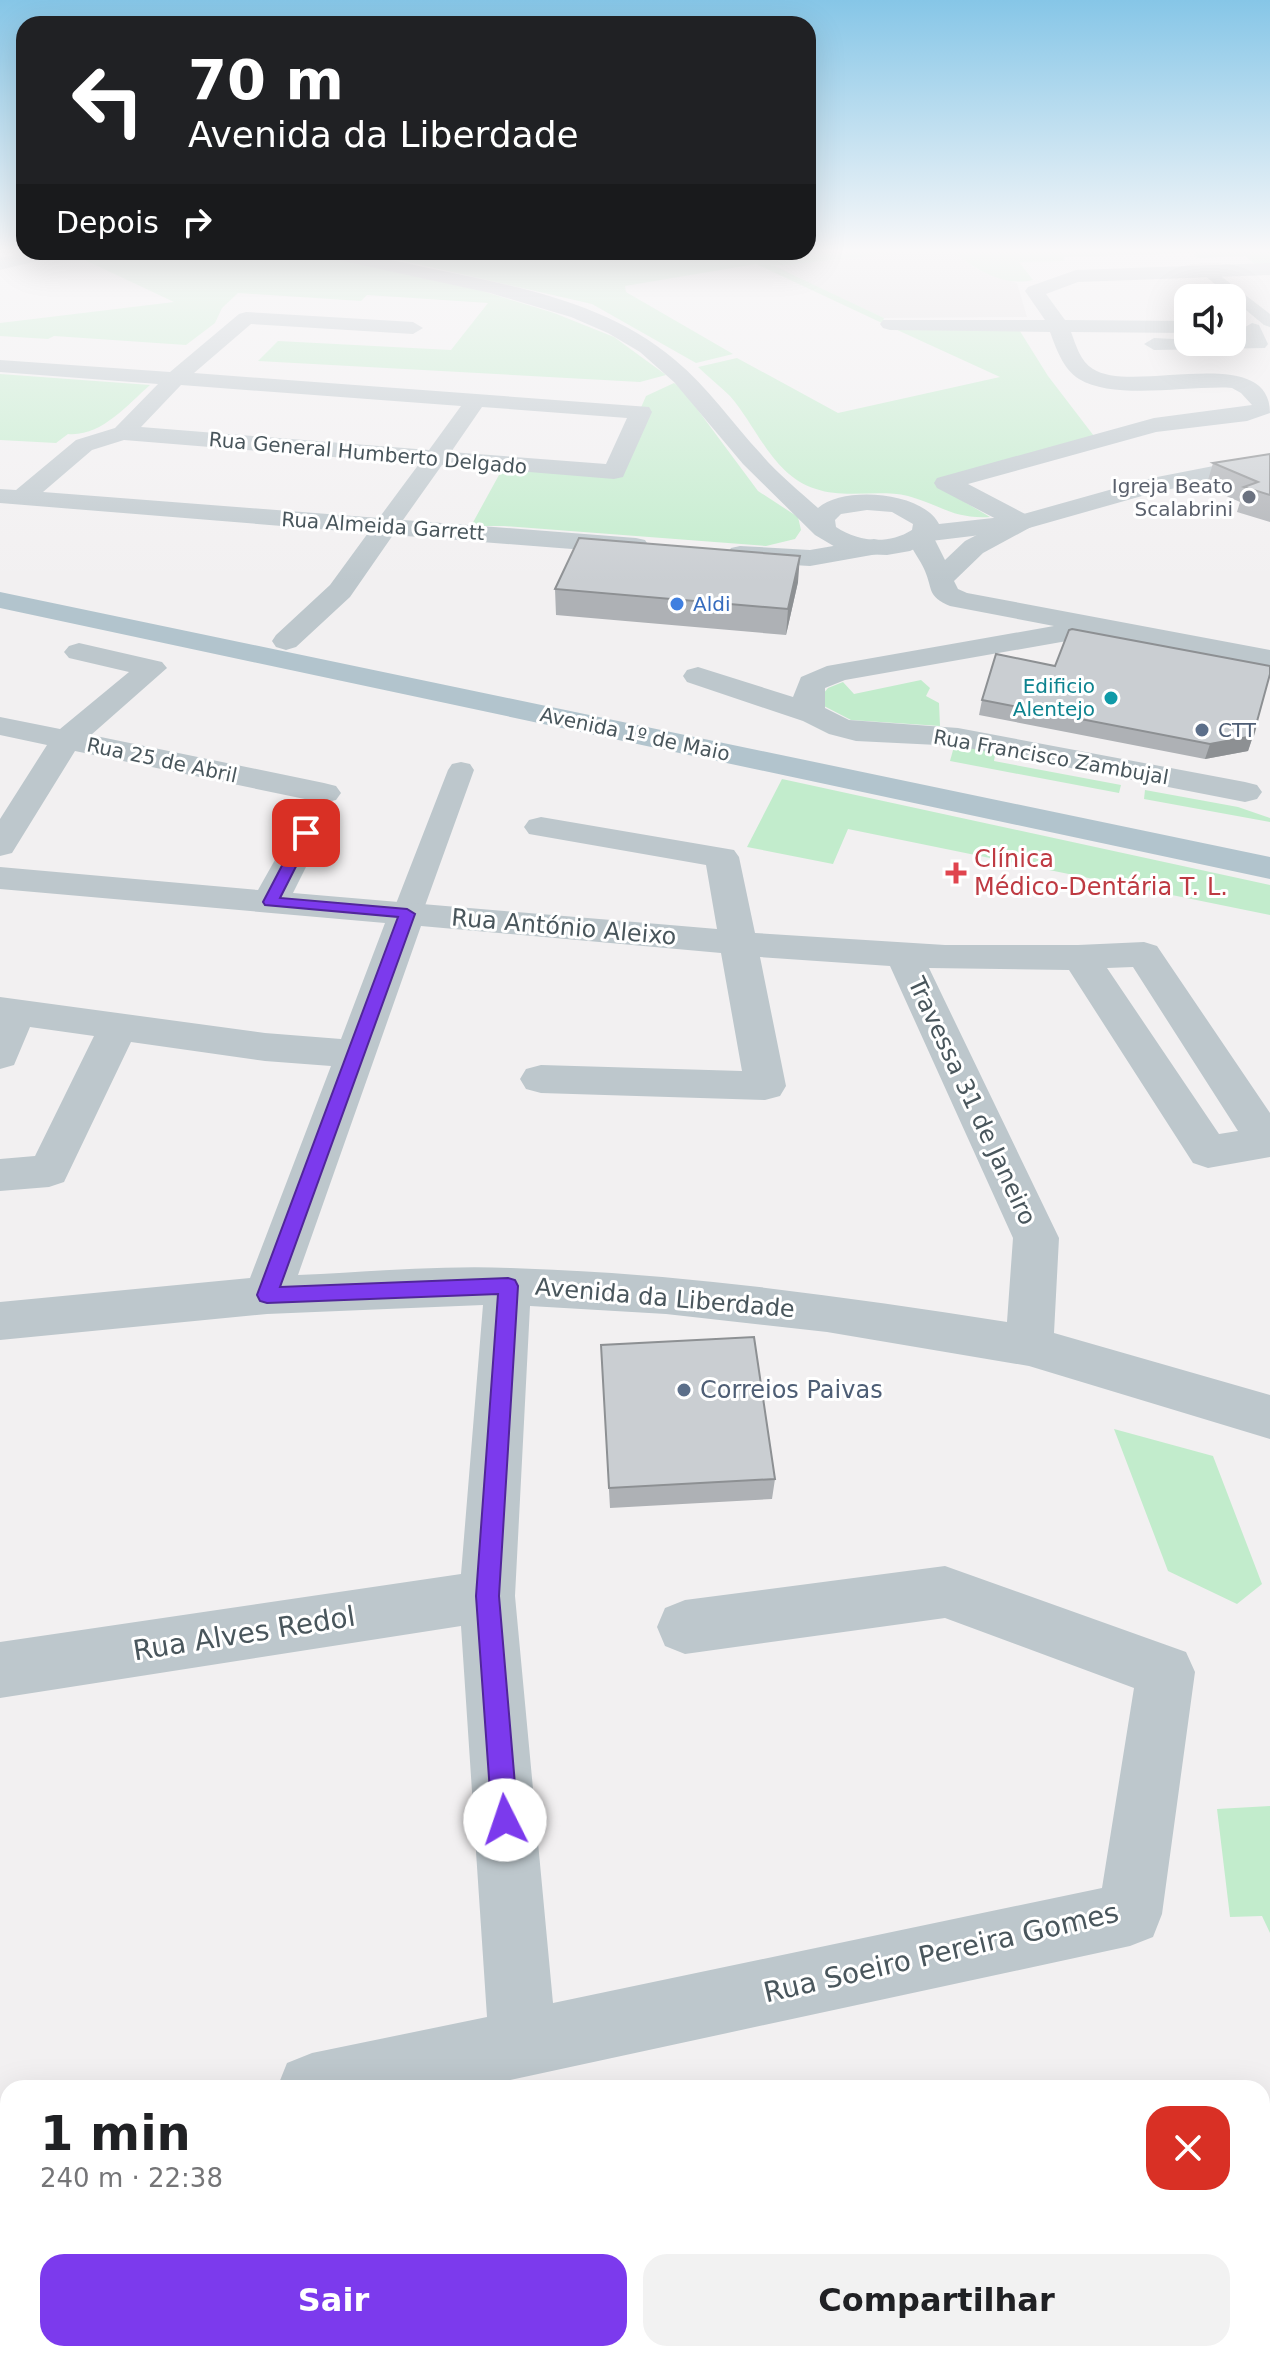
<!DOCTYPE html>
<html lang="pt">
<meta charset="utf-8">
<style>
body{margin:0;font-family:"DejaVu Sans",sans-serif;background:#f2f2f2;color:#202124;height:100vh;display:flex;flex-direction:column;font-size:30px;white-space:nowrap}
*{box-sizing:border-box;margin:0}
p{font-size:26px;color:#757577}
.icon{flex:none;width:44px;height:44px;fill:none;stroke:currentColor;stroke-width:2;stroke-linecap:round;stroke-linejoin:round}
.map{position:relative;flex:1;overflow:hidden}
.panel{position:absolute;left:0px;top:2080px;width:1270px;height:282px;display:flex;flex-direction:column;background:#fff;border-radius:24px 24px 0 0;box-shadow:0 8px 32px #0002}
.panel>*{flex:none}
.guide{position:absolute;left:16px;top:16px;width:800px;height:244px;border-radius:24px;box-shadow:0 8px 32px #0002;background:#202124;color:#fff;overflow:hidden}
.buttons{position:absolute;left:1174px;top:284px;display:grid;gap:16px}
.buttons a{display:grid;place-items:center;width:72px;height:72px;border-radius:16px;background:#fff;box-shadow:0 8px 32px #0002;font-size:40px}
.pin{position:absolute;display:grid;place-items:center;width:68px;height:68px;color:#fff;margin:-34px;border-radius:16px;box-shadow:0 4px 12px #0006}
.me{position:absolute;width:88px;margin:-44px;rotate:356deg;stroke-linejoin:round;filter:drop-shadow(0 0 6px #0008)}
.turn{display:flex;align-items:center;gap:28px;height:168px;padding:0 40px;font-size:36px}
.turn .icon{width:104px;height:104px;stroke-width:2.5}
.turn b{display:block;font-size:56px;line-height:68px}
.then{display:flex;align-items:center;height:76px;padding:0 40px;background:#0003;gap:16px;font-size:30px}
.round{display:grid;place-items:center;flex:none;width:84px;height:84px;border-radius:24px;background:#f2f2f2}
.overview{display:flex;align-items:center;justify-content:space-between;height:136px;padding:0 40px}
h1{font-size:48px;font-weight:700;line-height:60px}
.button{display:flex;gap:16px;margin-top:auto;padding:16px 40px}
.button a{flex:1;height:92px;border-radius:24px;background:#7c3aed;color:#fff;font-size:32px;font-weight:700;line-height:92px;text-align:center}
.button a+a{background:#f2f2f2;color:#202124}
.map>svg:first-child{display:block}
.education{fill:#e3e1e2}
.green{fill:#c2eccc}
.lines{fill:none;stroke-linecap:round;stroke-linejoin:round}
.pedestrian{fill:#bdc7cc;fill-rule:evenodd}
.minor{fill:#bdc7cc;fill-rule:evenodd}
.tertiary{fill:#bdc7cc;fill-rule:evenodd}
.primary{fill:#b2c4cd;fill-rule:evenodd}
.wall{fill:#aeb1b5}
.shaded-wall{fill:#8d9093}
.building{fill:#caced2;stroke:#8d9093;stroke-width:2}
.route{fill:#7c3aed;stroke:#51269a;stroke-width:2}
.worship-dot{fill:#6b7280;stroke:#fff;stroke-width:3}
.shop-dot{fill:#3f7fe0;stroke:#fff;stroke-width:3}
.culture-dot{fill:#0f9aa8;stroke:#fff;stroke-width:3}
.service-dot{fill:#5c6f8a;stroke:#fff;stroke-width:3}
.health-dot{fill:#e0444e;stroke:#fff;stroke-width:3}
.labels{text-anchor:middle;stroke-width:6;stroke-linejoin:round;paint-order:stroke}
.far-street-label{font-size:20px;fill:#49565c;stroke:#fff}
.far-worship-label{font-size:20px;fill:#5b616d;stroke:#fff;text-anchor:end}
.far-shop-label{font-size:20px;fill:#366cbe;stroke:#fff;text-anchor:start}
.far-culture-label{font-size:20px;fill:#0d838f;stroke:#fff;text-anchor:end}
.far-service-label{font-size:20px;fill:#4e5e75;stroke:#fff;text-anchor:start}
.health-label{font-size:24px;fill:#be3a42;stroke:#fff;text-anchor:start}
.street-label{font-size:24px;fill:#49565c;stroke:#fff}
.service-label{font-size:24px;fill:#4e5e75;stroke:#fff;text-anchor:start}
.near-street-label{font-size:28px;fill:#49565c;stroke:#fff}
</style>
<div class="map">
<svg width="1270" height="2361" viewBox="0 0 1270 2361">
<rect width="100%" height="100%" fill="#f2f0f1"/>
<path class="education" d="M 902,253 L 954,253 L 978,270 L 1017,283 L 1027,317 L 884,318 L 772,266 Z"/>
<path class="green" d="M 78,253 L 310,253 L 482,291 L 554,313 L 614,337 L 666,375 L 640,382 L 258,361 L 278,341 L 451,350 L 488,303 L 367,295 L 361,301 L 238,293 L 222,308 L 215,323 L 186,345 L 54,336 L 48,339 L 0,336 L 0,323 L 174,302 L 72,254 Z
M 369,253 L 902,253 L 774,266 L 884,318 L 882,323 L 756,264 L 625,286 L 626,292 L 733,354 L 696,363 L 592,304 Z
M 954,253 L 1270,253 L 1270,266 L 1257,266 L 1245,256 L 1198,258 L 1193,253 L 1063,257 L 1065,261 L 1019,262 L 1033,280 C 1004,287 977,270 954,253 Z
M 893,328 L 1018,328 L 1048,376 L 1097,440 L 936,485 L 990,517 C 952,519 941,505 908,496 C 878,489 845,499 816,489 C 773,476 757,427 730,396 C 720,386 708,377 698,367 L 737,358 L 838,413 L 1000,377 Z
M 0,375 L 0,374 L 150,385 C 127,405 101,437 68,434 L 56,443 L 0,440 Z
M 674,383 L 683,390 L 758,491 L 798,517 L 801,530 L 795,539 L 766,546 L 504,526 L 471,526 L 505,464 L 613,472 L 646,396 Z
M 921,680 L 930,688 L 926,696 L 939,703 L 940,726 L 851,720 L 824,706 L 823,694 L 828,688 L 843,682 L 854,694 Z
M 955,743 L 996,750 L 994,761 L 1121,785 L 1119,793 L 950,761 Z
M 782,779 L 1270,885 L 1270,915 L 848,829 L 833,864 L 747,847 Z
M 1145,790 L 1238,807 L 1270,818 L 1270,822 L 1144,799 Z
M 1114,1429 L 1213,1456 L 1262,1584 L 1237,1604 L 1168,1571 Z
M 1270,1806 L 1270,1933 L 1262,1916 L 1230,1917 L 1217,1809 Z
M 1262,2265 L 1270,2285 L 1270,2361 L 1159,2361 L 1157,2354 L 1262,2354 Z
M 816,2354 L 954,2354 L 956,2361 L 817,2361 Z
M 992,2354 L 1126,2354 L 1129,2361 L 995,2361 Z"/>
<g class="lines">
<path class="pedestrian" d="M 1209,267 L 1270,314 L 1270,327 L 1264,325 L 1204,275 L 1201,272 Z
M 461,762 L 470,764 L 474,770 L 422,914 L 418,921 L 407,923 L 396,921 L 392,914 L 448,770 L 452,764 Z"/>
<path class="minor" d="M 25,253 L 56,253 L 53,257 L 0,270 L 0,258 Z
M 1270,263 L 1270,275 L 1078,282 L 1046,294 L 1065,320 L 1188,321 L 1188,333 L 1071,332 C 1076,345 1080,361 1093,369 C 1132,395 1270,341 1270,413 L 1247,421 L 1156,432 L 968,484 L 1031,517 L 1035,522 L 1031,527 L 983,553 L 954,581 L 958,589 L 967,593 L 1270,650 L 1270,668 L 1101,635 L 845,680 L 825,688 L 825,708 L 849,720 L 958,728 L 1245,782 L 1257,785 L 1262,792 L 1257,799 L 1245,802 L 958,746 L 856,741 L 829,734 L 803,721 L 687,682 L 683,676 L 687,670 L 698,667 L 793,697 L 801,677 L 827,666 L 1054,626 L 950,606 C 927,596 933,590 925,571 C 920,558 911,551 908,536 L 912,530 L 930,530 L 945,560 L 965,541 L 1002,522 L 937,488 L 934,483 L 937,478 L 1154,418 L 1252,405 L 1241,393 L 1232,388 C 1190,385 1115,401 1079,379 C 1063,369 1056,348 1050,332 L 890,330 L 883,328 L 880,324 L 883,320 L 1045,320 L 1025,291 L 1028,287 L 1076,270 Z
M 246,312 L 413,322 L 423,328 L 413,334 L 251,324 L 194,373 L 649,407 L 652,412 L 623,477 L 614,479 L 442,465 L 403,520 L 636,538 L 645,540 L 649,546 L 645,552 L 636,554 L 393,535 L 350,597 L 296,647 L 286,650 L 276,647 L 272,641 L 276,635 L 330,585 L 368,533 L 0,503 L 0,489 L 16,490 L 76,440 L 115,428 L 158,384 L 0,372 L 0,360 L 170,372 L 239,314 ZM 181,385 L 461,406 L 429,450 L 141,427 ZM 482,407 L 627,418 L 606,464 L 451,452 ZM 124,440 L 419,464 L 379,518 L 43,492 L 92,450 Z
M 1252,323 L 1259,325 L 1268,344 L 1265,348 L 1154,350 L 1144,344 L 1154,338 L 1232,342 L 1232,338 L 1245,338 L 1242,329 Z
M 874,539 L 883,541 L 887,547 L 883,553 L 810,566 L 740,562 L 731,560 L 727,554 L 731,548 L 740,546 L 810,550 Z
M 79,643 L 162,662 L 167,668 L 91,735 L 324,783 L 336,786 L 341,793 L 336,800 L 324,803 L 75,751 L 12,853 L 0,856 L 0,819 L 47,745 L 0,735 L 0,717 L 60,729 L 129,672 L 69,658 L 64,652 L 69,646 Z
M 541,817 L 734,850 L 739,857 L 755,933 L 945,945 L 1078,945 L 1144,942 L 1157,946 L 1270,1113 L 1270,1157 L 1208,1168 L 1193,1163 L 1069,970 L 929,968 L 1059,1238 L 1054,1333 L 1270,1395 L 1270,1439 L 1029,1366 L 827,1332 L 666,1314 L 530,1306 L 515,1596 L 553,2003 L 1102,1888 L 1134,1688 L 945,1618 L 685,1654 L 665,1646 L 657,1627 L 665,1608 L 685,1600 L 945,1566 L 1186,1652 L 1195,1672 L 1162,1914 L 1153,1937 L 1130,1946 L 473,2088 L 277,2088 L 287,2063 L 312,2053 L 487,2017 L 461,1626 L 0,1698 L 0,1642 L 461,1574 L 483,1305 L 267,1314 L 0,1340 L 0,1302 L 250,1278 L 331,1066 L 265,1061 L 131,1042 L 64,1182 L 49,1187 L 0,1191 L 0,1159 L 35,1156 L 94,1036 L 30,1027 L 14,1065 L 0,1069 L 0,997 L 265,1033 L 341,1039 L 385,923 L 0,889 L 0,867 L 258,890 L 294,826 L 306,823 L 318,826 L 323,833 L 293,893 L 717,929 L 706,865 L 529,834 L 524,827 L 529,820 ZM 421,926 L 721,953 L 742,1071 L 541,1065 L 526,1069 L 520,1079 L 526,1089 L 541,1093 L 765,1100 L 780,1096 L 786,1086 L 760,957 L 890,966 L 1013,1238 L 1007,1322 C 842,1296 678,1273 511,1268 C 440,1265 368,1272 298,1275 ZM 1133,967 L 1238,1131 L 1219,1134 L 1107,968 Z
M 8,2117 L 8,2189 L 0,2191 L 0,2119 Z"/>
<path class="tertiary" d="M 320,253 C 356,251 392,260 428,268 C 512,285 608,302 675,360 C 708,387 732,423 761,454 C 778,474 798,490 818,508 C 844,485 923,492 939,524 L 1020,515 L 1152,478 L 1270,455 L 1270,469 L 1156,492 L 1022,530 L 931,541 L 910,551 L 887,555 L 860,554 L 837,548 L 815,535 L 743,464 L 674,382 L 640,352 L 608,333 L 571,317 L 490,293 L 329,258 ZM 867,510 L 892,512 L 913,524 L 912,530 C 888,545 859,542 836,527 L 835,520 L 841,514 Z"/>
<path class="primary" d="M 0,592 L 1270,857 L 1270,879 L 0,608 Z"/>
</g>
<path class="wall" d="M 1270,454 L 1270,522 L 1237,512 L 1240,502 L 1206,487 L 1213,463 Z
M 798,582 L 786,635 L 556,615 L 555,589 Z
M 982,700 L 1253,736 L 1248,751 L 1205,759 L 979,715 Z
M 602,1366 L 775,1479 L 772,1499 L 610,1508 Z"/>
<path class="shaded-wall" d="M 800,556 L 798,582 L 786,635 L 788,609 Z
M 1253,736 L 1248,751 L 1205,759 L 1210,744 Z"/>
<path class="building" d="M 1270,454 L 1270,495 L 1244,487 L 1258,482 L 1213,463 Z
M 579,538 L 800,556 L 788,609 L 555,589 Z
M 1072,629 L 1270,666 L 1270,674 L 1253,736 L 1210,744 L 982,700 L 996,654 L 1055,666 L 1069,630 Z
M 754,1337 L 775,1479 L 609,1488 L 601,1345 Z
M 354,2354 L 587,2354 L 588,2361 L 355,2361 Z"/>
<linearGradient id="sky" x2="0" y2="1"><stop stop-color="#86c6e7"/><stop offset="0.43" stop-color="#f9f8f9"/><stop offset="1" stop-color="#f9f8f9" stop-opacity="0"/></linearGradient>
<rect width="1270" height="583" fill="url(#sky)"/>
<path class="route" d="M 306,829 L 313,833 L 280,898 L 407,909 L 415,914 L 280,1287 L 508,1278 L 515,1280 L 518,1286 L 499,1596 L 518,1820 L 514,1829 L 505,1832 L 496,1829 L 492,1820 L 476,1596 L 498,1294 L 267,1303 L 260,1301 L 257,1295 L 398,917 L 265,905 L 263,902 L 299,833 Z"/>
<circle class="worship-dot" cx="1249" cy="497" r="8"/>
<circle class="shop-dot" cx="677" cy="604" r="8"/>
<circle class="culture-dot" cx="1111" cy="698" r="8"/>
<g class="service-dot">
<circle cx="1202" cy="730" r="8"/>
<circle cx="684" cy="1390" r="8"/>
</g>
<path class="health-dot" d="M952 861h8v8h8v8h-8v8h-8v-8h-8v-8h8z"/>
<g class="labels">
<g class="far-street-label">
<text transform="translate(368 453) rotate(5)" y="7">Rua General Humberto Delgado</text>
<text transform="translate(383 526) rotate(4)" y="7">Rua Almeida Garrett</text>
<text transform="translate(635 734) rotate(12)" y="7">Avenida 1º de Maio</text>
<text transform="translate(1051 757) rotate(10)" y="7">Rua Francisco Zambujal</text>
<text transform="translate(162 760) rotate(12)" y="7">Rua 25 de Abril</text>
</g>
<g class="far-worship-label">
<text x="1233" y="493">Igreja Beato<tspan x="1233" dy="23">Scalabrini</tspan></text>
</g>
<g class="far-shop-label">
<text x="693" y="611">Aldi</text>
</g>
<g class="far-culture-label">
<text x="1095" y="693">Edificio<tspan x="1095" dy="23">Alentejo</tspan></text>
</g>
<g class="far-service-label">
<text x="1218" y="737">CTT</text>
</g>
<g class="health-label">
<text x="974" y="867">Clínica<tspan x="974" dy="28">Médico-Dentária T. L.</tspan></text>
</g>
<g class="street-label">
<text transform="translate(564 927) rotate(5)" y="8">Rua António Aleixo</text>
<text transform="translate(972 1101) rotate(65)" y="8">Travessa 31 de Janeiro</text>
<text transform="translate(665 1298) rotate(5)" y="8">Avenida da Liberdade</text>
</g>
<g class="service-label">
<text x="700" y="1398">Correios Paivas</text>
</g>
<g class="near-street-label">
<text transform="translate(244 1633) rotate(-9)" y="10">Rua Alves Redol</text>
<text transform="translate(941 1952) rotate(-13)" y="10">Rua Soeiro Pereira Gomes</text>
</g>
</g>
</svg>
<div class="buttons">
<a><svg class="icon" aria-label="sound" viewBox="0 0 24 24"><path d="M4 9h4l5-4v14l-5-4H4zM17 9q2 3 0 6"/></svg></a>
</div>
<div class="pin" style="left:306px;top:833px;background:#d93025"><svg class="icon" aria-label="arrive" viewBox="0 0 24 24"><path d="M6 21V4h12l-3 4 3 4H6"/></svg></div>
<svg class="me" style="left:505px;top:1820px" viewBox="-20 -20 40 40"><circle r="19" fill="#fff"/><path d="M0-13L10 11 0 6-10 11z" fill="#7c3aed"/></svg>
<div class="guide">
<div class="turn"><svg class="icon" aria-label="left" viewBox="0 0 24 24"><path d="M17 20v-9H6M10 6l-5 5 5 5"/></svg><div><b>70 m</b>Avenida da Liberdade</div></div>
<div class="then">Depois<svg class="icon" aria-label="right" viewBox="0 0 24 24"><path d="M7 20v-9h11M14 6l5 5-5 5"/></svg></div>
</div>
<section class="panel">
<div class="overview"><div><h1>1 min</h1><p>240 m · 22:38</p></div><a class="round" style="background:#d93025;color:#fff"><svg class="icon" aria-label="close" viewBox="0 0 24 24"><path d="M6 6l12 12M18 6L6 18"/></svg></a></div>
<div class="button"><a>Sair</a><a>Compartilhar</a></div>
</section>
</div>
